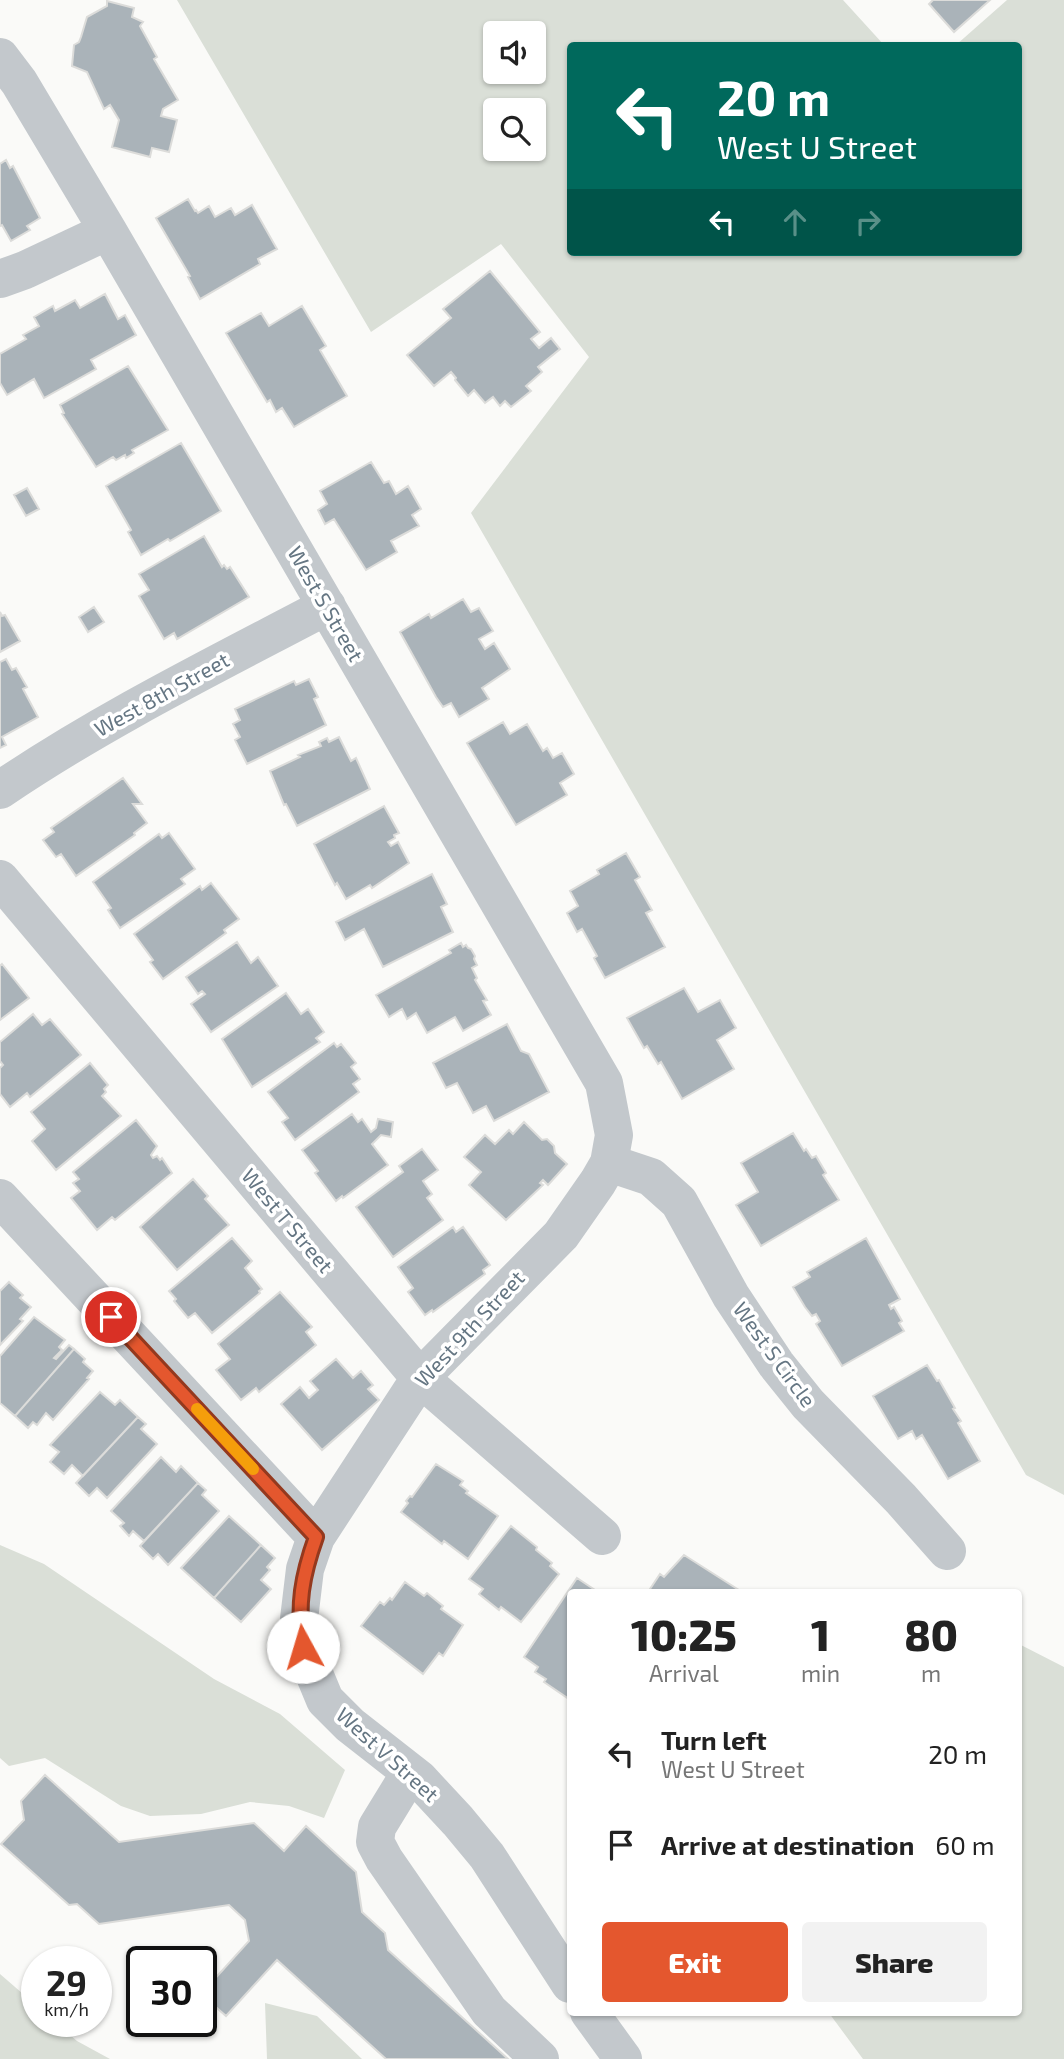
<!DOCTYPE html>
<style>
body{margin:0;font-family:"Exo 2",sans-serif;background:#f2f2f2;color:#222;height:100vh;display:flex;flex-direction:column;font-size:26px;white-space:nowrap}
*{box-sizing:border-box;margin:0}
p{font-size:23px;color:#767676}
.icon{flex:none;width:38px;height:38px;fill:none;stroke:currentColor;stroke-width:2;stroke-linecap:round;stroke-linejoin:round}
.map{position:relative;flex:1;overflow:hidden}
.details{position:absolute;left:567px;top:1589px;width:455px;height:427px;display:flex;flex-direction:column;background:#fff;border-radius:7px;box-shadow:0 2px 5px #0004}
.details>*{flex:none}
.banner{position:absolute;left:567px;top:42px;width:455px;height:214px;border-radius:7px;box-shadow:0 2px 5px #0004;background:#00695c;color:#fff;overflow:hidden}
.controls{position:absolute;left:483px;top:21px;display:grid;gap:14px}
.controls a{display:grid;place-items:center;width:63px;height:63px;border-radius:7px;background:#fff;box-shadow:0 2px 5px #0004;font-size:35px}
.speed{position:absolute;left:21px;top:1946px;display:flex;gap:14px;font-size:35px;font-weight:700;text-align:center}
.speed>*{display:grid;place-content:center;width:91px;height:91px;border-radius:50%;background:#fff;box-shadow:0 2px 5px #0004;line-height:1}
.speed small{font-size:18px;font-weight:400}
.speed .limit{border:4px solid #111;border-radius:10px;background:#fff;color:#111}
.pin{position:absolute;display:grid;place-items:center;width:60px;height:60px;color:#fff;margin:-30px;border:4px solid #fff;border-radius:50%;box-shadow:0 2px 7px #0007}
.me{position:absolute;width:77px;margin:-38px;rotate:354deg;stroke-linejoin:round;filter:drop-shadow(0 0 5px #0008)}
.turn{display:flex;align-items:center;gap:24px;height:147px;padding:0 35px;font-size:32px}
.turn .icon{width:91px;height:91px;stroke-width:2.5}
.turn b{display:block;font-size:49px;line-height:60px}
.lanes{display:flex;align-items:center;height:66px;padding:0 35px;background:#0003;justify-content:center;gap:35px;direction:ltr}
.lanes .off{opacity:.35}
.eta{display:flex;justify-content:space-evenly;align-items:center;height:119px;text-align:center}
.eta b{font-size:42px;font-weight:800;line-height:49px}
.action{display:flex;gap:14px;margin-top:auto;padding:14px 35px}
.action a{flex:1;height:80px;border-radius:7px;background:#e4572e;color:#fff;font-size:28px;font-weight:800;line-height:80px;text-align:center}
.action a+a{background:#f2f2f2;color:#222}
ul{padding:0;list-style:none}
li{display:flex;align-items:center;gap:21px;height:91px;padding:0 35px}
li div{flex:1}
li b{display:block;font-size:26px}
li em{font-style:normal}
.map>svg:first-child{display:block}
.green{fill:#dadfd7;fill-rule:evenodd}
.building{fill:#aab3b9;stroke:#dcdcda;stroke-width:2}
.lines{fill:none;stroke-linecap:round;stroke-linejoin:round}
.minor{stroke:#c3c8cc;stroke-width:38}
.route-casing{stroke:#94391e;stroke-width:18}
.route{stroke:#e4572e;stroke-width:12}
.slow{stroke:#f59e0b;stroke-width:12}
.labels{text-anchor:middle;stroke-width:7;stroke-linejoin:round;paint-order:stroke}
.street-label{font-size:21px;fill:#657683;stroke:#fff}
</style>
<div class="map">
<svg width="1064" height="2059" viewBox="0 0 1064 2059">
<rect width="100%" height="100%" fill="#fafaf8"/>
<path class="green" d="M 177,0 L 843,0 L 884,45 L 570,46 L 570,252 L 1018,252 L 1018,46 L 956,45 L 1007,0 L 1064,0 L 1064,1495 L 1026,1475 L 471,513 L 589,357 L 501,244 L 371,332 ZM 495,33 L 534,33 L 534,72 L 495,72 ZM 495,110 L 534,110 L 534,149 L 495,149 Z
M 0,1545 L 44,1564 L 214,1679 L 280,1714 L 345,1770 L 324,1818 L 289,1806 L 250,1802 L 201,1814 L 150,1816 L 121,1806 L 45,1758 L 9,1766 L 0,1758 Z
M 1019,1644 L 1064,1667 L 1064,2059 L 863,2059 L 829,2013 L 1018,2012 Z
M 0,1974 L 37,2006 L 37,2021 L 54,2021 L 77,2041 L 110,2059 L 0,2059 Z
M 265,2003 L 317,2016 L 362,2059 L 267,2059 Z"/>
<path class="building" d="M 933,0 L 990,0 L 954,32 L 929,4 Z
M 107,1 L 134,8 L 132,17 L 143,22 L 140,26 L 157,57 L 154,59 L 178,100 L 163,109 L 161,116 L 177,120 L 169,152 L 152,148 L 150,157 L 112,147 L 119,120 L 110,105 L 104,109 L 87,72 L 72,66 L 74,45 L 79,42 L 81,37 L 87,17 L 107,6 Z
M 6,160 L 10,168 L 13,166 L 40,218 L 27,226 L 30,230 L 11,241 L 2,225 L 0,226 L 0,164 Z
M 188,199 L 195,211 L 196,210 L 198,213 L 209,206 L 215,217 L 231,208 L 235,215 L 252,205 L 277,249 L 258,259 L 260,264 L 200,299 L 188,277 L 190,276 L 156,218 Z
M 490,271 L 540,332 L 531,339 L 539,348 L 551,338 L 560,349 L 538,367 L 542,372 L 526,386 L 531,391 L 511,407 L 505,401 L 500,406 L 493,397 L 485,403 L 474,390 L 468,396 L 455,380 L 456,378 L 451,372 L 434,386 L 407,355 L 451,318 L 443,309 Z
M 105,294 L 118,319 L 125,315 L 136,335 L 91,360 L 96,369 L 44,398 L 34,379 L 7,395 L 0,383 L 0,354 L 26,339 L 23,335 L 39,326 L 34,317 L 53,306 L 55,311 L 75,300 L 80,308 Z
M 302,306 L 326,346 L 320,350 L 347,396 L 294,427 L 282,408 L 276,412 L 270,400 L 267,402 L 226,333 L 261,313 L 269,326 Z
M 128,366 L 168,430 L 132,450 L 134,453 L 126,458 L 125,455 L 116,460 L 113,457 L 96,467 L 62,414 L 64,413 L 60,405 Z
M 181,443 L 221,511 L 170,541 L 168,539 L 141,555 L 128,532 L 131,530 L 106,486 Z
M 371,462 L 384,483 L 389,481 L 396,494 L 408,486 L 421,509 L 412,515 L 419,526 L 391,541 L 397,552 L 366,570 L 334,519 L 325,524 L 318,510 L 327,504 L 320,491 Z
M 27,488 L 39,509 L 26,516 L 14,495 Z
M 204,536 L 222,567 L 224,565 L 227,569 L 230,567 L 249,597 L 177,639 L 174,633 L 164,639 L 139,596 L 149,590 L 139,574 Z
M 463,599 L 471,612 L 479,608 L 493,631 L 479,639 L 485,649 L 494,643 L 510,669 L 482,688 L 489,699 L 459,717 L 451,703 L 443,707 L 436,697 L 400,632 L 429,614 L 431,618 Z
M 94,607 L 104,622 L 88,632 L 79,617 Z
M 0,612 L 2,616 L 5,615 L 20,641 L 0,652 Z
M 6,659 L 12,670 L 16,668 L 27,687 L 23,689 L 38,717 L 2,737 L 6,745 L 0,748 L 0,662 Z
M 309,679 L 318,697 L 314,699 L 326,725 L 247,764 L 235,740 L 240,737 L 233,724 L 240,720 L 235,709 L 294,681 L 296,685 Z
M 503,722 L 510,734 L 527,724 L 543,751 L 547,748 L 553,758 L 562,753 L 574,774 L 560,783 L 567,795 L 516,825 L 467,743 Z
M 339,737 L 351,761 L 356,758 L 370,789 L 297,826 L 286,804 L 284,805 L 270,771 L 300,757 L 298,755 L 321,746 L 319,742 L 327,738 L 329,742 Z
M 123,778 L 142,804 L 133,804 L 147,823 L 134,833 L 135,835 L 76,876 L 61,854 L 56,857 L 43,840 L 54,832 L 51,828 Z
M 384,806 L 399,833 L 394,835 L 395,838 L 388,842 L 391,846 L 398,842 L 409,863 L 372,888 L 370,885 L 346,899 L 337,883 L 335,885 L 314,844 Z
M 169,833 L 195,869 L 181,879 L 185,884 L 120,928 L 108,910 L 111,908 L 93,882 L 159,834 L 162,838 Z
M 626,853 L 640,877 L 635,880 L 652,910 L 646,913 L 665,947 L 605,978 L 594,958 L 597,956 L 582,929 L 577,932 L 567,913 L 578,906 L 570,891 L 599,874 L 597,870 Z
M 432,874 L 447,904 L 441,907 L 453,932 L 383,967 L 364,929 L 345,940 L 336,922 Z
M 211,883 L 239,919 L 224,930 L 226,933 L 163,979 L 150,962 L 153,960 L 134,934 L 200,886 L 202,890 Z
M 237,942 L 251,963 L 258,957 L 278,986 L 211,1032 L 191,1004 L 205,994 L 202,991 L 198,994 L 186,977 Z
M 461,943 L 463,947 L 466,945 L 468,948 L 471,949 L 475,956 L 474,959 L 477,965 L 472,968 L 477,978 L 475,980 L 487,1000 L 483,1001 L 491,1015 L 463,1031 L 455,1017 L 427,1033 L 416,1013 L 407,1019 L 402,1009 L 389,1017 L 376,995 L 451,953 L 449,950 Z
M 2,964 L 29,998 L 0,1020 L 0,966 Z
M 684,988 L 698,1012 L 720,1000 L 736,1028 L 717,1040 L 734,1069 L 682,1099 L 661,1062 L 658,1064 L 647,1046 L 644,1048 L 627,1018 Z
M 286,993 L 301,1014 L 308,1009 L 324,1032 L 316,1038 L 320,1042 L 252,1087 L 222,1039 Z
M 33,1014 L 42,1025 L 50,1019 L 81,1055 L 30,1097 L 27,1093 L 10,1107 L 0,1094 L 0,1068 L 3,1065 L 0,1061 L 0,1042 Z
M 507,1024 L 521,1051 L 529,1054 L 549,1092 L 494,1121 L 486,1106 L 473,1113 L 457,1083 L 446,1088 L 433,1063 Z
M 334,1043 L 337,1047 L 341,1044 L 356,1063 L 351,1067 L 360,1079 L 353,1084 L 359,1092 L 295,1140 L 282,1122 L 288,1118 L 268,1092 Z
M 90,1063 L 108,1085 L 104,1089 L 106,1092 L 102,1096 L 121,1116 L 56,1170 L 32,1141 L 45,1129 L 31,1112 Z
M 352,1114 L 358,1122 L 362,1119 L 371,1132 L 376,1128 L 378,1119 L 393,1122 L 391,1137 L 381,1135 L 372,1144 L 388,1165 L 343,1198 L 342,1196 L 336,1201 L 315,1173 L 318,1171 L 302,1150 Z
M 136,1120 L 157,1146 L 151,1155 L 153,1158 L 157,1156 L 160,1160 L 162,1158 L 172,1173 L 115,1220 L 112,1217 L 97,1230 L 71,1198 L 80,1191 L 73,1183 L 79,1179 L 73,1172 Z
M 524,1122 L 542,1140 L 547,1139 L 554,1146 L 555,1153 L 567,1164 L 548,1185 L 543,1180 L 540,1183 L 543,1185 L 506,1220 L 469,1185 L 481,1172 L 464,1157 L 485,1135 L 495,1144 L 509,1130 L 513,1134 Z
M 793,1133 L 804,1151 L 806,1149 L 812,1158 L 816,1156 L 826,1173 L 823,1175 L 839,1200 L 761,1246 L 736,1205 L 758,1192 L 741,1163 Z
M 422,1149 L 438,1170 L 423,1181 L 432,1194 L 427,1198 L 443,1220 L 393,1257 L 356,1207 L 403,1172 L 399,1166 Z
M 193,1179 L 208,1196 L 205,1199 L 229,1225 L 177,1270 L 140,1227 Z
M 453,1227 L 456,1232 L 463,1227 L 490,1265 L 483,1270 L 485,1274 L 433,1312 L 432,1310 L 425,1315 L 408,1292 L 413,1288 L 398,1267 Z
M 232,1238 L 252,1261 L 245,1268 L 262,1289 L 259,1291 L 260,1293 L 212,1333 L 195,1313 L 188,1318 L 174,1301 L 176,1299 L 169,1291 Z
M 866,1238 L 900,1299 L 889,1305 L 891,1309 L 894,1307 L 902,1321 L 899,1323 L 904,1331 L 842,1366 L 816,1324 L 820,1321 L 816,1314 L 812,1316 L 805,1307 L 793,1287 L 810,1277 L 807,1272 Z
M 9,1282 L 23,1295 L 20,1298 L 31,1307 L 20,1319 L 23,1321 L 0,1345 L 0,1291 Z
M 280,1292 L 312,1327 L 306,1332 L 316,1345 L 259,1392 L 256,1388 L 241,1400 L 216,1370 L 230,1359 L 218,1344 Z
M 34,1317 L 65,1340 L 59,1347 L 62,1350 L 54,1358 L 56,1359 L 69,1345 L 74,1349 L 15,1416 L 0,1403 L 0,1356 Z
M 74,1349 L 85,1359 L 83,1362 L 93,1371 L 87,1378 L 89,1379 L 53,1420 L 46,1413 L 37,1425 L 33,1422 L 28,1428 L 15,1416 Z
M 336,1359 L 353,1378 L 361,1371 L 373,1385 L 368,1389 L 379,1400 L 322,1450 L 281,1404 L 300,1387 L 309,1398 L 318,1390 L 310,1381 Z
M 927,1365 L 937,1381 L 939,1380 L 955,1408 L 953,1409 L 961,1421 L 958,1423 L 980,1461 L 948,1479 L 922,1435 L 916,1439 L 912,1431 L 898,1439 L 873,1396 Z
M 100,1392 L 115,1405 L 120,1400 L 138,1417 L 83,1476 L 72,1465 L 64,1474 L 50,1462 L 59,1452 L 50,1445 Z
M 138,1417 L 146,1424 L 141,1429 L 157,1444 L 107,1498 L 97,1488 L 89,1496 L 76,1483 Z
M 161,1457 L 176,1472 L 181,1466 L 198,1483 L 144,1541 L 133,1531 L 129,1536 L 120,1526 L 124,1523 L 111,1511 Z
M 436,1464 L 463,1481 L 460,1485 L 468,1491 L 466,1493 L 498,1516 L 468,1559 L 444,1541 L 442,1544 L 401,1512 L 408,1503 L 406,1501 L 410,1496 L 412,1497 Z
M 198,1483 L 206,1490 L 202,1495 L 219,1511 L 168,1565 L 158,1554 L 153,1559 L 140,1546 Z
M 229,1516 L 261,1545 L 214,1598 L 181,1568 Z
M 511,1526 L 537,1547 L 536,1550 L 552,1563 L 550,1566 L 559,1574 L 521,1622 L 501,1607 L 499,1610 L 479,1594 L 483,1589 L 469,1579 Z
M 261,1545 L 275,1558 L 267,1567 L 270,1570 L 261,1580 L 271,1589 L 241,1622 L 214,1598 Z
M 684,1555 L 742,1592 L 648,1592 L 660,1574 L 664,1577 Z
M 577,1578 L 598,1592 L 570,1592 L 569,1699 L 544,1682 L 546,1679 L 535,1672 L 538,1667 L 524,1657 Z
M 405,1582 L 424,1596 L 427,1593 L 443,1606 L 441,1609 L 463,1625 L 443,1656 L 439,1653 L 423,1674 L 361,1626 L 380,1602 L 384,1605 L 390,1598 L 392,1600 Z
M 45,1775 L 119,1842 L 254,1823 L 284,1851 L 306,1826 L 356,1872 L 362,1912 L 385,1933 L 388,1950 L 508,2059 L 386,2059 L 277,1960 L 226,2016 L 201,1994 L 249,1941 L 245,1920 L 229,1905 L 99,1924 L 77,1904 L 69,1905 L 1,1844 L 24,1820 L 21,1801 Z"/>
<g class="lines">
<path class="minor" d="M 0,57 L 19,82 L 108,231 L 604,1083 L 614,1135 L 609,1163 L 598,1182 L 561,1235 L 420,1378 L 316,1537 L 305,1569 L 299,1619 L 303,1647 L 325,1700 L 350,1725 L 419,1779 L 458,1821 L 487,1856 L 570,1984
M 0,279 L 25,270 L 108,231
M 0,790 C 103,720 217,664 327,606
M 0,879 L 420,1378 L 602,1536
M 609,1163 L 651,1177 L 679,1202 L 731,1296 L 776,1364 L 808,1404 L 901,1499 L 947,1551
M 0,1198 L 316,1537
M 410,1773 L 377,1827 L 375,1842 L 384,1859 L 489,2011 L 540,2059
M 589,2012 L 623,2059"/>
</g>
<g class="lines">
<g class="route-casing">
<path id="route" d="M 111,1317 L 316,1537 C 302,1576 297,1605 303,1647"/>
</g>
<use href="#route" class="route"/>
<path class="slow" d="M 197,1409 L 253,1469"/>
</g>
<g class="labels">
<g class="street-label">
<text transform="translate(325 604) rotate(60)" y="7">West S Street</text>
<text transform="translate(162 695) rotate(-29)" y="7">West 8th Street</text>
<text transform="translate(287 1221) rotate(50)" y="7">West T Street</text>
<text transform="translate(470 1329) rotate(-47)" y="7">West 9th Street</text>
<text transform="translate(774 1355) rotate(54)" y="7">West S Circle</text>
<text transform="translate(387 1755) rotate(42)" y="7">West V Street</text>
</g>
</g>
</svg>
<div class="controls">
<a><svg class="icon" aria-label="sound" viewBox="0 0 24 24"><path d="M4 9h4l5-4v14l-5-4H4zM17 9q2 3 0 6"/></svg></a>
<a><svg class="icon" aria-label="search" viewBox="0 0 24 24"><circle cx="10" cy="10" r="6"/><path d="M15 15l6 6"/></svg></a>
</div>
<div class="speed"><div>29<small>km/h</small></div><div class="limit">30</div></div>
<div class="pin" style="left:111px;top:1317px;background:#d93025"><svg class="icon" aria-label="arrive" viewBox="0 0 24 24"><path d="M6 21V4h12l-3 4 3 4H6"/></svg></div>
<svg class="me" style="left:303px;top:1647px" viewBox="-20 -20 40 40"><circle r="19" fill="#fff"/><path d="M0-13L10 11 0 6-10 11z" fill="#e4572e"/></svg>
<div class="banner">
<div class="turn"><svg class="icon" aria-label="left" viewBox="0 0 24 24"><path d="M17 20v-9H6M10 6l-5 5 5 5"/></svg><div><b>20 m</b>West U Street</div></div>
<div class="lanes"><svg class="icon" aria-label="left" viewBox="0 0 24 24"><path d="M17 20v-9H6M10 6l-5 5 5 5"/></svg><svg class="icon off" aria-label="ahead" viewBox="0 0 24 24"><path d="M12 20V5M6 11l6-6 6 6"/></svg><svg class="icon off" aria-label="right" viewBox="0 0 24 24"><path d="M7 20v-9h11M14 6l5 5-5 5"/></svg></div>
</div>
<section class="details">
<div class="eta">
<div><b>10:25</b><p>Arrival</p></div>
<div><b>1</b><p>min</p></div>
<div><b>80</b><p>m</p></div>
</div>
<ul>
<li><svg class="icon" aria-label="left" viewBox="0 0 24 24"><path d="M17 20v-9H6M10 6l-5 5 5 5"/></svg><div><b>Turn left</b><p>West U Street</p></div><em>20 m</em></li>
<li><svg class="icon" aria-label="arrive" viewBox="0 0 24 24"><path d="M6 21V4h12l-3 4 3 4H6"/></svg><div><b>Arrive at destination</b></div><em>60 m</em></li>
</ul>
<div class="action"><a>Exit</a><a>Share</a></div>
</section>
</div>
